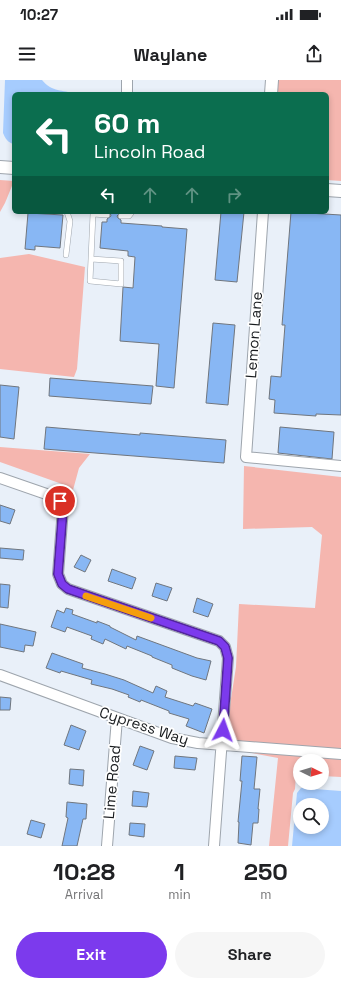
<!DOCTYPE html>
<style>
body{margin:0;font-family:"Space Grotesk",sans-serif;background:#f6f6f6;color:#202124;height:100vh;display:flex;flex-direction:column;font-size:15px;white-space:nowrap}
*{box-sizing:border-box;margin:0}
p{font-size:13px;color:#757577}
.icon{flex:none;width:22px;height:22px;fill:none;stroke:currentColor;stroke-width:2;stroke-linecap:round;stroke-linejoin:round}
.map{position:relative;height:766px;overflow:hidden}
.panel{display:flex;flex-direction:column;background:#fff;flex:1}
.panel>*{flex:none}
.guide{position:absolute;left:12px;top:12px;width:317px;height:122px;border-radius:6px;box-shadow:0 2px 6px #0003;background:#0b6e4f;color:#fff;overflow:hidden}
.needle{width:26px;rotate:95deg}
.tools{position:absolute;left:293px;top:674px;display:grid;gap:8px}
.tools a{display:grid;place-items:center;width:36px;height:36px;border-radius:50%;background:#fff;box-shadow:0 2px 6px #0003;font-size:20px}
.pin{position:absolute;display:grid;place-items:center;width:34px;height:34px;color:#fff;margin:-17px;border:2px solid #fff;border-radius:50%;box-shadow:0 1px 4px #0007}
.me{position:absolute;width:44px;margin:-22px;rotate:4deg;stroke-linejoin:round;filter:drop-shadow(0 0 3px #0008)}
.turn{display:flex;align-items:center;gap:14px;height:84px;padding:0 16px;font-size:18px}
.turn .icon{width:52px;height:52px;stroke-width:2.5}
.turn b{display:block;font-size:28px;line-height:34px}
.lanes{display:flex;align-items:center;height:38px;padding:0 16px;background:#0003;justify-content:center;gap:20px;direction:ltr}
.lanes .off{opacity:.35}
.eta{display:flex;justify-content:space-evenly;align-items:center;height:68px;text-align:center}
.eta b{font-size:24px;font-weight:800;line-height:28px}
.cta{display:flex;gap:8px;margin-top:auto;padding:8px 16px}
.cta a{flex:1;height:46px;border-radius:24px;background:#7c3aed;color:#fff;font-size:16px;font-weight:800;line-height:46px;text-align:center}
.cta a+a{background:#f6f6f6;color:#202124}
.status{display:flex;justify-content:space-between;align-items:center;height:28px;padding:0 20px;background:#fff;direction:ltr}
.status svg{height:11px;fill:currentColor}
header{display:flex;justify-content:space-between;align-items:center;height:52px;padding:0 16px;background:#fff;font-size:18px;font-weight:800}
.map>svg:first-child{display:block}
.green{fill:#f5b6af}
.water{fill:#a6ccfe;fill-rule:evenodd}
.building{fill:#88b7f4;stroke:#70767e}
.lines{fill:none;stroke-linecap:round;stroke-linejoin:round}
.service-casing{stroke:#9ea5ad;stroke-width:6}
.minor-casing{stroke:#9ea5ad;stroke-width:12}
.tertiary-casing{stroke:#9ea5ad;stroke-width:14}
.service{stroke:#fff;stroke-width:5}
.minor{stroke:#fff;stroke-width:10}
.tertiary{stroke:#fff;stroke-width:12}
.route-casing{stroke:#51269a;stroke-width:10}
.route{stroke:#7c3aed;stroke-width:7}
.slow{stroke:#f59e0b;stroke-width:7}
.labels{text-anchor:middle;stroke-width:3.5;stroke-linejoin:round;paint-order:stroke}
.street-label{font-size:15px;fill:#191c1f;stroke:#fff}
</style>
<div class="status"><b>10:27</b><svg viewBox="0 0 49 12"><path d="M0 12V9h3v3zM5 12V6h3v6zM10 12V3h3v9zM15 12V0h3v12zM26 1h20v11H26zM47 4h2v5h-2z"/></svg></div>
<header><svg class="icon" aria-label="menu" viewBox="0 0 24 24"><path d="M4 6h16M4 12h16M4 18h16"/></svg>Waylane<svg class="icon" aria-label="share" viewBox="0 0 24 24"><path d="M12 15V3M7 8l5-5 5 5M5 13v7h14v-7"/></svg></header>
<div class="map">
<svg width="341" height="766" viewBox="0 0 341 766">
<rect width="100%" height="100%" fill="#e9f0f9"/>
<path class="green" d="M 278,0 L 341,0 L 341,101 L 327,100 L 327,14 L 278,14 Z
M 0,100 L 14,101 L 5,123 L 0,132 Z
M 29,174 L 85,187 L 77,289 L 74,297 L 0,289 L 0,178 Z
M 0,367 L 90,374 L 79,388 L 73,410 L 62,404 L 0,382 Z
M 244,386 L 341,397 L 341,670 L 228,660 L 230,625 L 236,587 L 239,524 L 315,528 L 322,455 L 312,447 L 243,449 Z
M 241,671 L 341,679 L 341,697 L 322,696 L 322,681 L 300,681 L 300,694 L 296,694 L 295,709 L 293,713 L 288,766 L 269,766 L 278,678 Z"/>
<path class="water" d="M 5,0 L 42,0 C 53,13 62,9 75,14 L 14,14 L 14,64 C 8,63 5,58 3,53 Z
M 301,708 L 341,711 L 341,766 L 292,766 L 297,713 ZM 300,725 L 322,725 L 322,747 L 300,747 Z"/>
<path class="building" d="M 110,132 L 121,132 L 117,136 L 118,138 L 121,140 L 121,143 L 162,146 L 162,147 L 187,149 L 174,308 L 156,306 L 159,264 L 120,261 L 123,207 L 133,208 L 135,177 L 128,176 L 128,171 L 100,168 L 102,142 L 107,142 L 107,139 L 111,136 Z
M 221,132 L 244,132 L 237,202 L 215,200 Z
M 291,132 L 341,135 L 341,335 L 316,334 L 316,336 L 274,333 L 275,320 L 269,319 L 271,296 L 281,297 L 285,245 L 282,245 Z
M 28,133 L 63,135 L 60,168 L 35,166 L 35,170 L 25,169 Z
M 213,243 L 235,245 L 228,325 L 206,323 Z
M 50,298 L 153,306 L 151,324 L 49,316 Z
M 0,305 L 19,307 L 14,359 L 0,357 Z
M 46,347 L 140,355 L 140,353 L 226,360 L 224,383 L 44,369 Z
M 280,347 L 334,352 L 332,379 L 278,373 Z
M 0,425 L 15,430 L 10,444 L 0,441 Z
M 0,468 L 24,470 L 23,480 L 0,478 Z
M 81,475 L 91,480 L 85,492 L 74,487 Z
M 112,489 L 136,498 L 132,509 L 108,501 Z
M 156,503 L 172,508 L 167,521 L 152,516 Z
M 0,504 L 10,505 L 8,528 L 0,527 Z
M 197,518 L 213,524 L 208,537 L 193,532 Z
M 66,528 L 73,530 L 72,534 L 97,543 L 97,541 L 110,546 L 110,547 L 136,560 L 137,556 L 197,578 L 211,581 L 206,600 L 192,596 L 172,588 L 172,585 L 152,577 L 152,576 L 127,566 L 126,569 L 105,559 L 103,564 L 91,559 L 92,556 L 67,547 L 65,552 L 51,547 L 57,530 L 64,533 Z
M 0,544 L 36,552 L 33,566 L 25,565 L 24,572 L 0,567 Z
M 52,573 L 83,584 L 82,588 L 105,594 L 124,600 L 153,613 L 156,606 L 167,611 L 165,617 L 193,626 L 195,623 L 212,629 L 204,653 L 186,646 L 189,639 L 169,633 L 169,631 L 141,620 L 140,622 L 128,617 L 129,615 L 112,609 L 91,604 L 92,600 L 61,591 L 60,593 L 46,588 Z
M 0,617 L 11,618 L 10,630 L 0,630 Z
M 71,645 L 86,651 L 79,670 L 64,665 Z
M 140,666 L 154,671 L 147,690 L 133,685 Z
M 175,676 L 197,678 L 195,690 L 174,688 Z
M 242,676 L 257,677 L 254,709 L 260,709 L 258,729 L 259,729 L 258,743 L 253,743 L 251,765 L 238,763 L 239,742 L 238,742 L 242,701 L 240,701 Z
M 70,689 L 84,690 L 83,706 L 69,704 Z
M 133,711 L 149,713 L 147,727 L 132,726 Z
M 67,722 L 87,724 L 86,739 L 83,739 L 77,766 L 62,766 L 68,738 L 66,737 Z
M 31,740 L 45,744 L 41,758 L 27,754 Z
M 130,743 L 145,744 L 144,757 L 129,755 Z"/>
<g class="lines">
<g class="service-casing">
<path id="service" d="M 93,132 L 93,134 L 107,135
M 121,136 L 129,136 L 132,132
M 66,175 L 70,141 L 67,132
M 91,179 L 121,181 L 121,204 L 90,201 L 93,134"/>
</g>
<g class="minor-casing">
<path id="minor" d="M 127,14 L 127,0
M 263,132 L 246,377 L 341,386
M 0,398 L 55,417 L 60,421 L 63,428 L 58,494 L 62,504 L 68,509 L 219,561 L 225,567 L 228,578 L 214,766
M 0,595 L 172,658 L 198,663 L 341,674
M 107,766 L 117,638"/>
</g>
<g class="tertiary-casing">
<path id="tertiary" d="M 271,14 L 272,0
M 0,87 L 14,88
M 327,110 L 341,111"/>
</g>
<use href="#service" class="service"/>
<use href="#minor" class="minor"/>
<use href="#tertiary" class="tertiary"/>
</g>
<g class="lines">
<g class="route-casing">
<path id="route" d="M 60,421 L 63,428 L 58,494 L 62,504 L 68,509 L 219,561 L 225,567 L 228,578 L 223,650"/>
</g>
<use href="#route" class="route"/>
<path class="slow" d="M 86,516 L 151,538"/>
</g>
<g class="labels">
<g class="street-label">
<text transform="translate(254 255) rotate(-86)" y="5">Lemon Lane</text>
<text transform="translate(144 646) rotate(18)" y="5">Cypress Way</text>
<text transform="translate(112 702) rotate(-85)" y="5">Lime Road</text>
</g>
</g>
</svg>
<div class="tools">
<a><svg class="needle" viewBox="-14 -14 28 28"><path d="M0-13l5 13h-10z" fill="#e53935"/><path d="M0 13l5-13h-10z" fill="#757577"/></svg></a>
<a><svg class="icon" aria-label="search" viewBox="0 0 24 24"><circle cx="10" cy="10" r="6"/><path d="M15 15l6 6"/></svg></a>
</div>
<div class="pin" style="left:60px;top:421px;background:#d93025"><svg class="icon" aria-label="arrive" viewBox="0 0 24 24"><path d="M6 21V4h12l-3 4 3 4H6"/></svg></div>
<svg class="me" style="left:223px;top:650px" viewBox="-20 -20 40 40"><path d="M0-17L14 15 0 8-14 15z" fill="#7c3aed" stroke="#fff" stroke-width="4"/></svg>
<div class="guide">
<div class="turn"><svg class="icon" aria-label="left" viewBox="0 0 24 24"><path d="M17 20v-9H6M10 6l-5 5 5 5"/></svg><div><b>60 m</b>Lincoln Road</div></div>
<div class="lanes"><svg class="icon" aria-label="left" viewBox="0 0 24 24"><path d="M17 20v-9H6M10 6l-5 5 5 5"/></svg><svg class="icon off" aria-label="ahead" viewBox="0 0 24 24"><path d="M12 20V5M6 11l6-6 6 6"/></svg><svg class="icon off" aria-label="ahead" viewBox="0 0 24 24"><path d="M12 20V5M6 11l6-6 6 6"/></svg><svg class="icon off" aria-label="right" viewBox="0 0 24 24"><path d="M7 20v-9h11M14 6l5 5-5 5"/></svg></div>
</div>
</div>
<section class="panel">
<div class="eta">
<div><b>10:28</b><p>Arrival</p></div>
<div><b>1</b><p>min</p></div>
<div><b>250</b><p>m</p></div>
</div>
<div class="cta"><a>Exit</a><a>Share</a></div>
</section>
